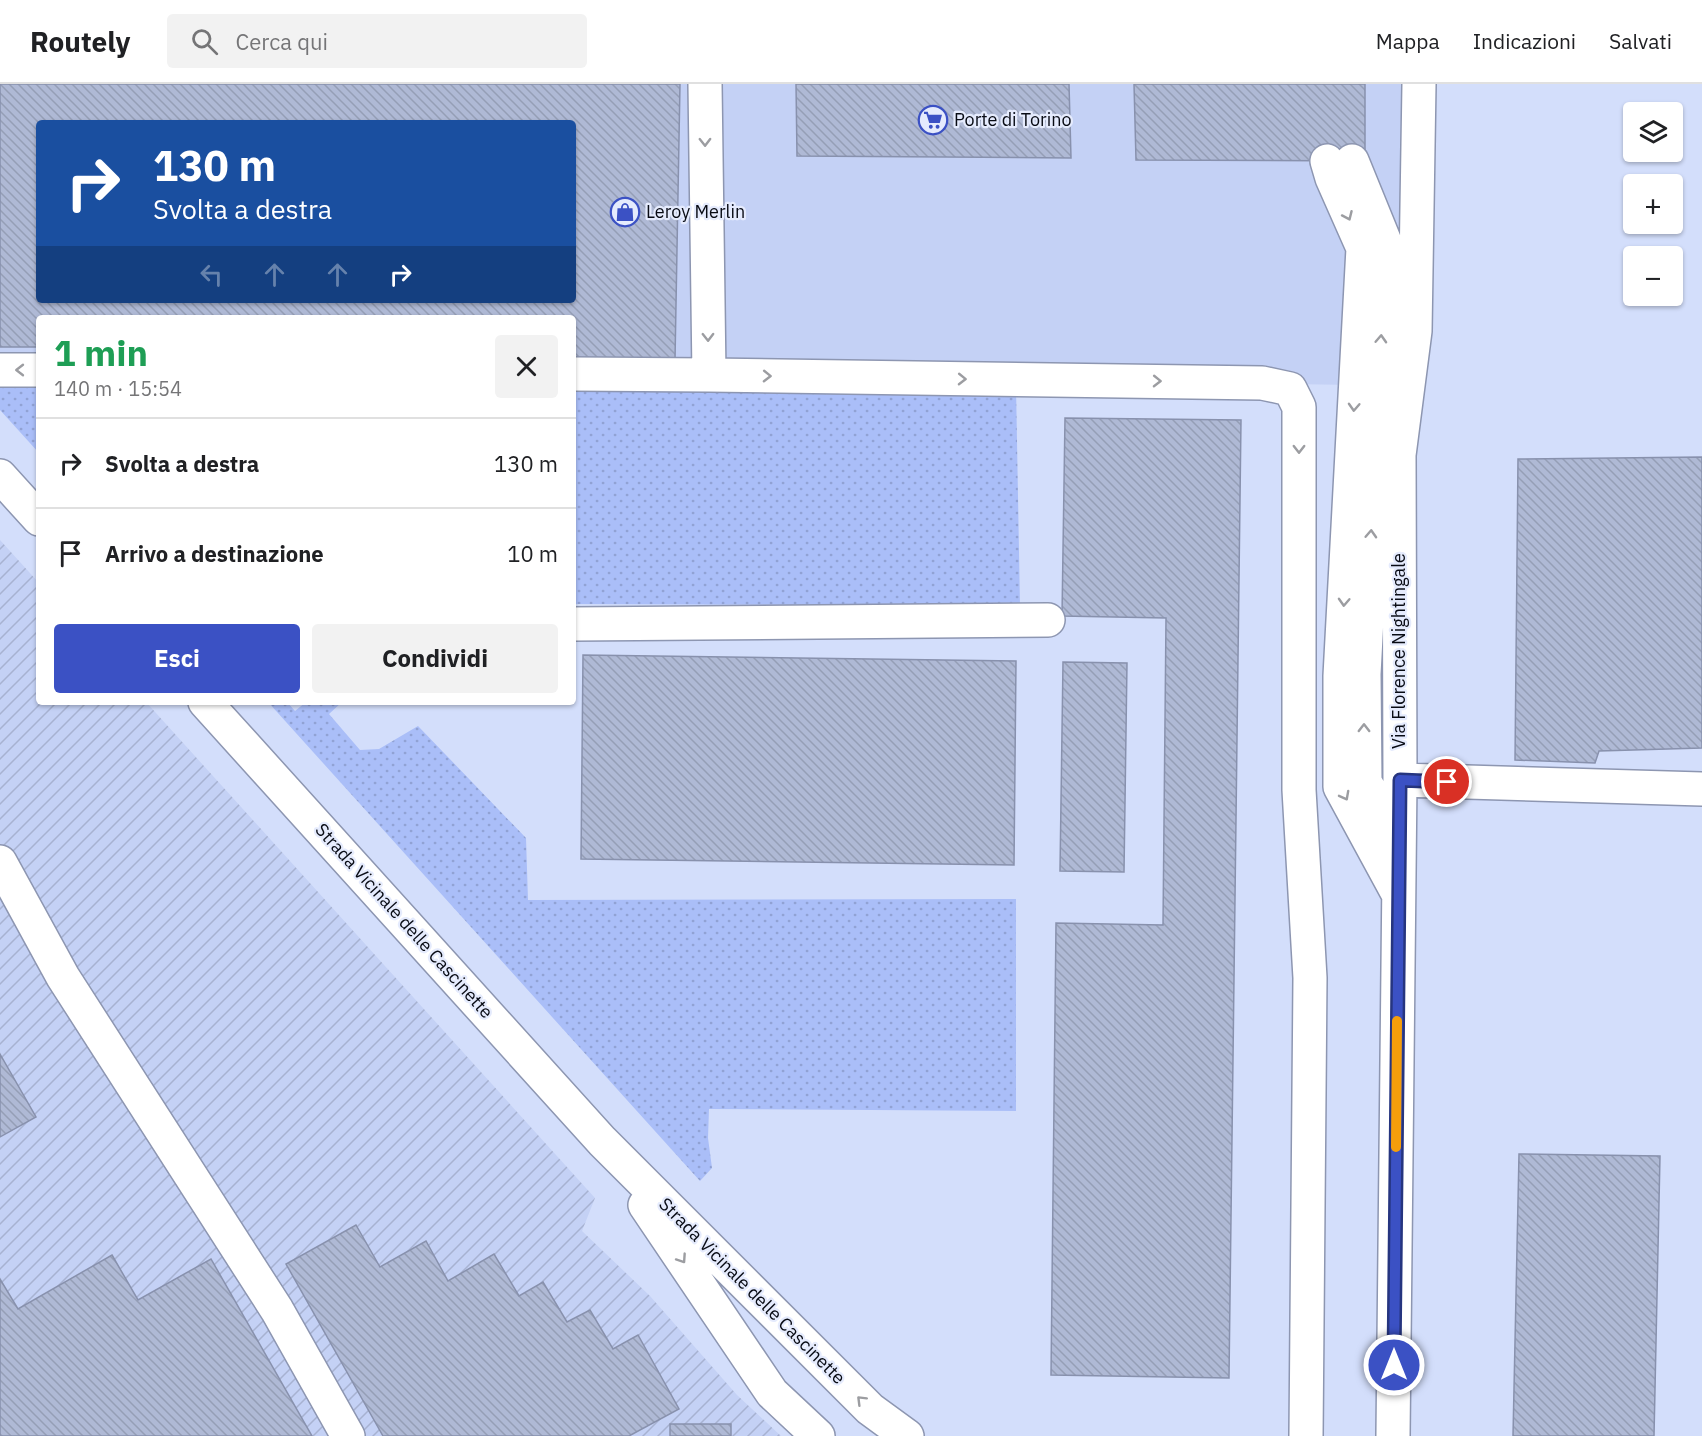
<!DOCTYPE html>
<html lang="it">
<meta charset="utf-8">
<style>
body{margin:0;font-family:"IBM Plex Sans",sans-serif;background:#f2f2f2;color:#202124;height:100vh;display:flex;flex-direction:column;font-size:22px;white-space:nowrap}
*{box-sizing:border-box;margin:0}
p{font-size:20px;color:#757577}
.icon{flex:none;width:33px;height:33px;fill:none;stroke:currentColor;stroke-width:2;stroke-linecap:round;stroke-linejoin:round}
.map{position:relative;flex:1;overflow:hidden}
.sheet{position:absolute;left:36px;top:231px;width:540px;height:390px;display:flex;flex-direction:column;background:#fff;border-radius:6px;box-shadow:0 2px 4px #0004}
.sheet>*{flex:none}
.hud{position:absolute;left:36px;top:36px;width:540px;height:183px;border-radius:6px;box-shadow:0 2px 4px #0004;background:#1a4fa0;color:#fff;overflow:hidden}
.fabs{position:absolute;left:1623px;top:18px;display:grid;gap:12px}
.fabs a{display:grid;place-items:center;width:60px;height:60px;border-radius:6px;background:#fff;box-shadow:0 2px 4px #0004;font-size:30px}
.pin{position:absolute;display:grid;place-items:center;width:51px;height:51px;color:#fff;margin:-26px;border:3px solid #fff;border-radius:50%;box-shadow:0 2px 6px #0007}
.me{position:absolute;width:66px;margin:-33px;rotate:0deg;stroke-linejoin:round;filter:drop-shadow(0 0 4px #0008)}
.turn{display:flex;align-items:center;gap:21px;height:126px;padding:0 18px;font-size:27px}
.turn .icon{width:78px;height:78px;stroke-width:2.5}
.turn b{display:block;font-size:42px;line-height:51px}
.lanes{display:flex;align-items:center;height:57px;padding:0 18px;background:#0003;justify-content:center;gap:30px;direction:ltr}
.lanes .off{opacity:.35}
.round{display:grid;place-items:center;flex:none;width:63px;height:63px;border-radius:6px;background:#f2f2f2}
.overview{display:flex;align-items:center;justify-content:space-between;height:102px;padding:0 18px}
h1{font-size:36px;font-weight:700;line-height:45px;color:#1e9e55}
.action{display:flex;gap:12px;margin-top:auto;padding:12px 18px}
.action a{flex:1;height:69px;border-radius:6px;background:#3b51c4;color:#fff;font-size:24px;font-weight:700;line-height:69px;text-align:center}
.action a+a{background:#f2f2f2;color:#202124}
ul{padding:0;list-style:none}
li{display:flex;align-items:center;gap:18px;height:90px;padding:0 18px;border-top:2px solid #e0e0e0}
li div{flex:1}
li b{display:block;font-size:22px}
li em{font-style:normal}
header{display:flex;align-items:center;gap:36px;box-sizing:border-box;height:84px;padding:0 30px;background:#fff;border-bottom:2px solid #e0e0e0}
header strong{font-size:28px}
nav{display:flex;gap:33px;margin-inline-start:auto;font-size:21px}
.search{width:420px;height:54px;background:#f2f2f2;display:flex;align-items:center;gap:15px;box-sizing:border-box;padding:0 21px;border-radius:6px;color:#757577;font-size:22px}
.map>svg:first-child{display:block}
.built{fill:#c4d1f5;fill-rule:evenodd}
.industrial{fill:url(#industrial-furrows)}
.grass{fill:url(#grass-dots)}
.building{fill:url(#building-back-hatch);stroke:#8891ad;stroke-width:1.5;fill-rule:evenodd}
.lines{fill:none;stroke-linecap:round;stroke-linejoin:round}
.minor-casing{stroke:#8d96b1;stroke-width:36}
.minor{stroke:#fff;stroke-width:33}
.oneway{stroke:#9c9da1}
.route-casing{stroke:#26357f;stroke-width:15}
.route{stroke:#3b51c4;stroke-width:10}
.slow{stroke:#f59e0b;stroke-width:10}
.labels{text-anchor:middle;stroke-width:4.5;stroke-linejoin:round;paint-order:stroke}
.poi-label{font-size:18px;fill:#080b14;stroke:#e5ebfd;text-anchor:start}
.street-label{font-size:18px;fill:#080b14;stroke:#e5ebfd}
</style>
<header>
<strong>Routely</strong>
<div class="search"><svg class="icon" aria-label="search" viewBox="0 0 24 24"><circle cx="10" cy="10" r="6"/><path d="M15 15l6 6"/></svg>Cerca qui</div>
<nav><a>Mappa</a><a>Indicazioni</a><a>Salvati</a></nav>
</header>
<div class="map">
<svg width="1702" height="1352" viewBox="0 0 1702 1352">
<defs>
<pattern id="industrial-furrows" width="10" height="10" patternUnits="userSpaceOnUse" patternTransform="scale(1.5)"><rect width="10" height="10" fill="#c4d1f5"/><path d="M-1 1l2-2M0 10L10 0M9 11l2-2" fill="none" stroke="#a7b2d1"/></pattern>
<pattern id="grass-dots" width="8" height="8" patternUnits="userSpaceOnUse" patternTransform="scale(1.5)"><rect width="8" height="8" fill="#aabef8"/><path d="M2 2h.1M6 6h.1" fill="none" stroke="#91a2d4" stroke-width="1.8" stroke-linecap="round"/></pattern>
<pattern id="building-back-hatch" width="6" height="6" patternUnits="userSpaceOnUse" patternTransform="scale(1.5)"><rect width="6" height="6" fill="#afb9d5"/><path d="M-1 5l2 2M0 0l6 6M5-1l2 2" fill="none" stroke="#959eb6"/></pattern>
</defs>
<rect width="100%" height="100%" fill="#d3defb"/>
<path class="built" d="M 0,0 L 1419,0 L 1415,247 L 1355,301 L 709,291 L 573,234 L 39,234 L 39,286 L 0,285 ZM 39,39 L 573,39 L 573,216 L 39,216 Z"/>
<path class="industrial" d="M 0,456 L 39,499 L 39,618 L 146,618 L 595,1114 L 582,1147 L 650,1212 L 737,1311 L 781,1352 L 0,1352 Z"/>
<path class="grass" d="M 0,291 L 39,292 L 39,369 L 0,326 Z
M 573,297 L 1016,302 L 1020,522 L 573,520 Z
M 268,618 L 287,618 L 295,627 L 306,618 L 342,618 L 329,630 L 360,666 L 379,665 L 418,642 L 526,754 L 528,816 L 1016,815 L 1016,1027 L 709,1025 L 708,1054 L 712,1084 L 700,1097 Z"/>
<path class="building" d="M 0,0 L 680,0 L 675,276 L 573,274 L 573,234 L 39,234 L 39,263 L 0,263 ZM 39,39 L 573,39 L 573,216 L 39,216 Z
M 796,0 L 1069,0 L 1071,74 L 797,72 Z
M 1134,0 L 1365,0 L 1365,77 L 1136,76 Z
M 1065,334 L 1241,336 L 1229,1294 L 1051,1291 L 1056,839 L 1163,841 L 1166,534 L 1062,532 Z
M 1702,373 L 1702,664 L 1599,667 L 1595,679 L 1515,676 L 1518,375 Z
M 583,571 L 1016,577 L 1014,781 L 581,775 Z
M 1063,578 L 1127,579 L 1124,788 L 1060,787 Z
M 0,970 L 36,1033 L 0,1053 Z
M 1519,1070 L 1660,1072 L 1654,1352 L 1513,1352 Z
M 356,1141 L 380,1183 L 426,1157 L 448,1197 L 494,1170 L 519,1212 L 543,1198 L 567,1238 L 590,1226 L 613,1265 L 638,1251 L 679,1325 L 629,1352 L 383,1352 L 286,1180 Z
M 112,1171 L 138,1216 L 211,1175 L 312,1352 L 0,1352 L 0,1195 L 18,1225 Z
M 670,1340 L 731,1340 L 731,1352 L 670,1352 Z"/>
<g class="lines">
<g class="minor-casing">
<path id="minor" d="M 1327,77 L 1332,94 L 1363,164 L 1340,592 L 1340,703 L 1397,808
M 1352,77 L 1387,163 L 1364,590 L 1365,698 L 1399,757
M 0,286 L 39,286
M 573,290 L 709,291 L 705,0
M 709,291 L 1262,299 L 1290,305 L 1299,323 L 1299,706 L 1310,894 L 1306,1352
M 0,392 L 39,435
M 573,540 L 1048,536
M 205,618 L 602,1057 L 870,1325 L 907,1352
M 1400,696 L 1702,705
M 0,778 L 63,893 L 277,1226 L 348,1352
M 645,1121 L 772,1309 L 818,1352
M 1393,1352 L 1400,696 L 1399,371 L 1415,247 L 1419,0"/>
</g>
<use href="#minor" class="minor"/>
</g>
<defs><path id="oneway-chevron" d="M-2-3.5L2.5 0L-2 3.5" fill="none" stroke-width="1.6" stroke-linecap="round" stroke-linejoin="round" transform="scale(1.5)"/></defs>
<g class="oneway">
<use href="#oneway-chevron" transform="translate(705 58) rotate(89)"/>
<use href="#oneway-chevron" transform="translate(1348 132) rotate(66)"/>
<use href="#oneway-chevron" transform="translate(708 253) rotate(89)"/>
<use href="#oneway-chevron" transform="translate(1381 255) rotate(-87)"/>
<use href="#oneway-chevron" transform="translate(20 286) rotate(-180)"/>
<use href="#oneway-chevron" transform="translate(767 292) rotate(1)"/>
<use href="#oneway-chevron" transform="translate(962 295) rotate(1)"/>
<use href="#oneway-chevron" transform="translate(1157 297) rotate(1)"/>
<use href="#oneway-chevron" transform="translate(1354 323) rotate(93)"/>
<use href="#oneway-chevron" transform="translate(1299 365) rotate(90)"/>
<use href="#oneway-chevron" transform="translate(1371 450) rotate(-87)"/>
<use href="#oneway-chevron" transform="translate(1344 518) rotate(93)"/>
<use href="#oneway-chevron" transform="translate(1364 644) rotate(-90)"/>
<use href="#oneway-chevron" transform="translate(1345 712) rotate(62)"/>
<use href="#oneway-chevron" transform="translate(682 1175) rotate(56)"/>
<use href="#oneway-chevron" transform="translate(861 1316) rotate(-135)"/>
</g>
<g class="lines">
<g class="route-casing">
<path id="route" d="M 1394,1281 L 1400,696 L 1447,698"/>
</g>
<use href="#route" class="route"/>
<path class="slow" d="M 1396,1063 L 1397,937"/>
</g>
<defs>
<g id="supermarket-ring" transform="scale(1.5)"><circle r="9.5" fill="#e5ebfd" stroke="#3b51c4" stroke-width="1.5"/><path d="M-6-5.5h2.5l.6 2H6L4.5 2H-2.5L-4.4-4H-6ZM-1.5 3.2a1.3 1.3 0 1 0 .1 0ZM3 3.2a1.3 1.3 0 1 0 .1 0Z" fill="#3b51c4"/></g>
<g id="shop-ring" transform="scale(1.5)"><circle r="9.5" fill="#e5ebfd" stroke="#3b51c4" stroke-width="1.5"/><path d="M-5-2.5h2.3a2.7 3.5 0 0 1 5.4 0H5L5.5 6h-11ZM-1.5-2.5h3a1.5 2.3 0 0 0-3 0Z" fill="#3b51c4"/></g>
</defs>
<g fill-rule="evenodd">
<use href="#supermarket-ring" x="933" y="36"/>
<use href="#shop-ring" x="625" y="128"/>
</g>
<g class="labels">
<g class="poi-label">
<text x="954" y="42">Porte di Torino</text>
<text x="646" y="134">Leroy Merlin</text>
</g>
<g class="street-label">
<text transform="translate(1399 567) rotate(-90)" y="6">Via Florence Nightingale</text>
<text transform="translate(404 837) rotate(48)" y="6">Strada Vicinale delle Cascinette</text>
<text transform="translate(752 1207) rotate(45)" y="6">Strada Vicinale delle Cascinette</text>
</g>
</g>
</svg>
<div class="fabs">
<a><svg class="icon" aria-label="layers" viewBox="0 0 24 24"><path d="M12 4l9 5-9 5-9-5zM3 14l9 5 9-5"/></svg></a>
<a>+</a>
<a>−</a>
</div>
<div class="pin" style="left:1447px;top:698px;background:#d93025"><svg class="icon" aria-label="arrive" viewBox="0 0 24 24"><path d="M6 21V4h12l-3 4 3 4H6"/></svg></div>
<svg class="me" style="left:1394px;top:1281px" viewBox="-20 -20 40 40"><circle r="17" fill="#3b51c4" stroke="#fff" stroke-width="3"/><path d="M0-11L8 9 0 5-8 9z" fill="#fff"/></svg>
<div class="hud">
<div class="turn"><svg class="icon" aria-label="right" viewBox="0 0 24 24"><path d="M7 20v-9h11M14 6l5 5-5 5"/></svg><div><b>130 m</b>Svolta a destra</div></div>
<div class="lanes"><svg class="icon off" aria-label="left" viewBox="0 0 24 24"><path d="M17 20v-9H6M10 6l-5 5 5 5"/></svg><svg class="icon off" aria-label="ahead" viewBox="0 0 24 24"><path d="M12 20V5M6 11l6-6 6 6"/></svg><svg class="icon off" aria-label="ahead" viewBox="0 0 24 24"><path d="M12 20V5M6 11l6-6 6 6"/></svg><svg class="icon" aria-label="right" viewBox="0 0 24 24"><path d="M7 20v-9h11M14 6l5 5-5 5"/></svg></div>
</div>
<section class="sheet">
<div class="overview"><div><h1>1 min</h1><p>140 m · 15:54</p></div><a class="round"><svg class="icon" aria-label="close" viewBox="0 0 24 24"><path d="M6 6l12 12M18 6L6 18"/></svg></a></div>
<ul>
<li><svg class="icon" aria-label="right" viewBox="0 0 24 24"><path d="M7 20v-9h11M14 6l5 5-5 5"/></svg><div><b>Svolta a destra</b></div><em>130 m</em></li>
<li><svg class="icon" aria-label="arrive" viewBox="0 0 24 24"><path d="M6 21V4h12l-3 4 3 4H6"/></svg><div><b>Arrivo a destinazione</b></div><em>10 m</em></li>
</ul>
<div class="action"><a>Esci</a><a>Condividi</a></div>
</section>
</div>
